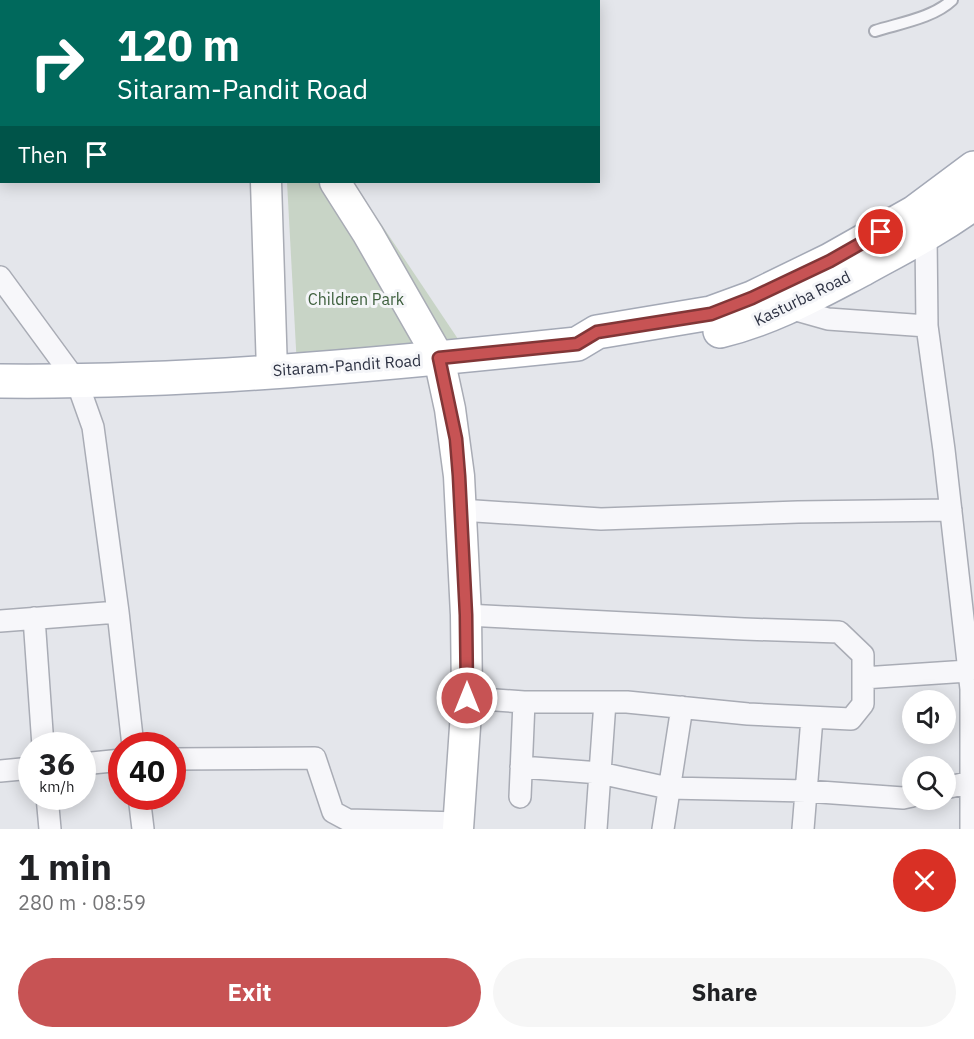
<!DOCTYPE html>
<meta charset="utf-8">
<style>
body{margin:0;font-family:"IBM Plex Sans",sans-serif;background:#f6f6f6;color:#202124;height:100vh;display:flex;flex-direction:column;font-size:22px;white-space:nowrap}
*{box-sizing:border-box;margin:0}
p{font-size:20px;color:#757577}
.icon{flex:none;width:33px;height:33px;fill:none;stroke:currentColor;stroke-width:2;stroke-linecap:round;stroke-linejoin:round}
.map{position:relative;height:829px;overflow:hidden}
.details{display:flex;flex-direction:column;background:#fff;flex:1}
.details>*{flex:none}
.guide{position:absolute;left:0px;top:0px;width:600px;height:183px;box-shadow:0 3px 15px #0003;background:#00695c;color:#fff;overflow:hidden}
.fabs{position:absolute;left:902px;top:690px;display:grid;gap:12px}
.fabs a{display:grid;place-items:center;width:54px;height:54px;border-radius:50%;background:#fff;box-shadow:0 3px 15px #0003;font-size:30px}
.speed{position:absolute;left:18px;top:732px;display:flex;gap:12px;font-size:30px;font-weight:700;text-align:center}
.speed>*{display:grid;place-content:center;width:78px;height:78px;border-radius:50%;background:#fff;box-shadow:0 3px 15px #0003;line-height:1}
.speed small{font-size:15px;font-weight:400}
.speed .limit{border:9px solid #d22;background:#fff;color:#111}
.pin{position:absolute;display:grid;place-items:center;width:51px;height:51px;color:#fff;margin:-26px;border:3px solid #fff;border-radius:50%;box-shadow:0 2px 6px #0007}
.me{position:absolute;width:66px;margin:-33px;rotate:0deg;stroke-linejoin:round;filter:drop-shadow(0 0 4px #0008)}
.turn{display:flex;align-items:center;gap:21px;height:126px;padding:0 18px;font-size:27px}
.turn .icon{width:78px;height:78px;stroke-width:2.5}
.turn b{display:block;font-size:42px;line-height:51px}
.then{display:flex;align-items:center;height:57px;padding:0 18px;background:#0003;gap:12px;font-size:22px}
.round{display:grid;place-items:center;flex:none;width:63px;height:63px;border-radius:32px;background:#f6f6f6}
.headline{display:flex;align-items:center;justify-content:space-between;height:102px;padding:0 18px}
h1{font-size:36px;font-weight:800;line-height:45px}
.button{display:flex;gap:12px;margin-top:auto;padding:12px 18px}
.button a{flex:1;height:69px;border-radius:36px;background:#c75354;color:#fff;font-size:24px;font-weight:800;line-height:69px;text-align:center}
.button a+a{background:#f6f6f6;color:#202124}
.map>svg:first-child{display:block}
.green{fill:#c8d4c6}
.lines{fill:none;stroke-linecap:round;stroke-linejoin:round}
.lane-casing{stroke:#a9acb5;stroke-width:14}
.street-casing{stroke:#a9acb5;stroke-width:24}
.secondary-casing{stroke:#a9acb5;stroke-width:33}
.primary-casing{stroke:#a4a9b6;stroke-width:36}
.lane{stroke:#f7f7fa;stroke-width:10}
.street{stroke:#f7f7fa;stroke-width:21}
.secondary{stroke:#fff;stroke-width:30}
.primary{stroke:#fff;stroke-width:33}
.route-casing{stroke:#813637;stroke-width:15}
.route{stroke:#c75354;stroke-width:10}
.labels{text-anchor:middle;stroke-width:6;stroke-linejoin:round;paint-order:stroke}
.street-label{font-size:16px;fill:#2d3243;stroke:#f4f5f8}
.park-label{font-size:16px;fill:#3c5e3b;stroke:#f4f5f8}
</style>
<div class="map">
<svg width="974" height="829" viewBox="0 0 974 829">
<rect width="100%" height="100%" fill="#e4e6eb"/>
<path class="green" d="M 287,182 L 353,182 L 468,354 L 297,367 Z"/>
<g class="lines">
<g class="lane-casing">
<path id="lane" d="M 875,31 C 900,23 933,18 952,0"/>
</g>
<g class="street-casing">
<path id="street" d="M 921,226 L 926,235 L 927,326
M 0,277 L 77,382 L 93,427 L 118,612 L 133,746
M 789,308 L 828,319 L 927,326 L 944,450 L 971,689 L 971,829
M 460,510 L 601,519 L 798,512 L 951,510
M 466,615 L 744,629 L 839,632 L 863,655 L 863,704 L 851,719 L 748,714 L 627,702 L 524,702 L 467,698
M 34,618 L 43,746
M 0,621 L 118,612
M 863,678 L 968,671
M 172,759 L 315,758 L 333,812 L 348,820 L 459,823
M 82,764 L 122,760
M 521,767 L 600,773 L 668,788 L 806,791 L 903,798 L 912,796
M 0,771 L 32,768
M 945,788 L 971,782
M 47,796 L 50,829
M 139,796 L 143,829
M 520,797 L 524,702
M 596,829 L 605,702
M 663,829 L 682,707
M 803,829 L 812,718"/>
</g>
<g class="secondary-casing">
<path id="secondary" d="M 256,0 L 256,2
M 266,182 L 272,371
M 335,182 L 368,234 L 439,358 L 450,409 L 459,476 L 466,615 L 467,698 L 458,829"/>
</g>
<g class="primary-casing">
<path id="primary" d="M 720,331 C 773,318 815,294 863,269 C 901,248 939,229 974,203
M 0,381 C 193,383 386,364 577,344 L 597,332 L 711,313 L 752,298 L 830,260 L 915,212 L 974,168"/>
</g>
<use href="#lane" class="lane"/>
<use href="#street" class="street"/>
<use href="#secondary" class="secondary"/>
<use href="#primary" class="primary"/>
</g>
<g class="lines">
<g class="route-casing">
<path id="route" d="M 467,698 L 466,615 L 459,476 L 456,439 L 439,358 L 577,344 L 597,332 L 711,314 L 752,298 L 830,261 L 881,232"/>
</g>
<use href="#route" class="route"/>
</g>
<g class="labels">
<g class="street-label">
<text transform="translate(802 298) rotate(-26)" y="6">Kasturba Road</text>
<text transform="translate(347 365) rotate(-4)" y="6">Sitaram-Pandit Road</text>
</g>
<g class="park-label">
<text x="356" y="305">Children Park</text>
</g>
</g>
</svg>
<div class="fabs">
<a><svg class="icon" aria-label="sound" viewBox="0 0 24 24"><path d="M4 9h4l5-4v14l-5-4H4zM17 9q2 3 0 6"/></svg></a>
<a><svg class="icon" aria-label="search" viewBox="0 0 24 24"><circle cx="10" cy="10" r="6"/><path d="M15 15l6 6"/></svg></a>
</div>
<div class="speed"><div>36<small>km/h</small></div><div class="limit">40</div></div>
<div class="pin" style="left:881px;top:232px;background:#d93025"><svg class="icon" aria-label="arrive" viewBox="0 0 24 24"><path d="M6 21V4h12l-3 4 3 4H6"/></svg></div>
<svg class="me" style="left:467px;top:698px" viewBox="-20 -20 40 40"><circle r="17" fill="#c75354" stroke="#fff" stroke-width="3"/><path d="M0-11L8 9 0 5-8 9z" fill="#fff"/></svg>
<div class="guide">
<div class="turn"><svg class="icon" aria-label="right" viewBox="0 0 24 24"><path d="M7 20v-9h11M14 6l5 5-5 5"/></svg><div><b>120 m</b>Sitaram-Pandit Road</div></div>
<div class="then">Then<svg class="icon" aria-label="arrive" viewBox="0 0 24 24"><path d="M6 21V4h12l-3 4 3 4H6"/></svg></div>
</div>
</div>
<section class="details">
<div class="headline"><div><h1>1 min</h1><p>280 m · 08:59</p></div><a class="round" style="background:#d93025;color:#fff"><svg class="icon" aria-label="close" viewBox="0 0 24 24"><path d="M6 6l12 12M18 6L6 18"/></svg></a></div>
<div class="button"><a>Exit</a><a>Share</a></div>
</section>
